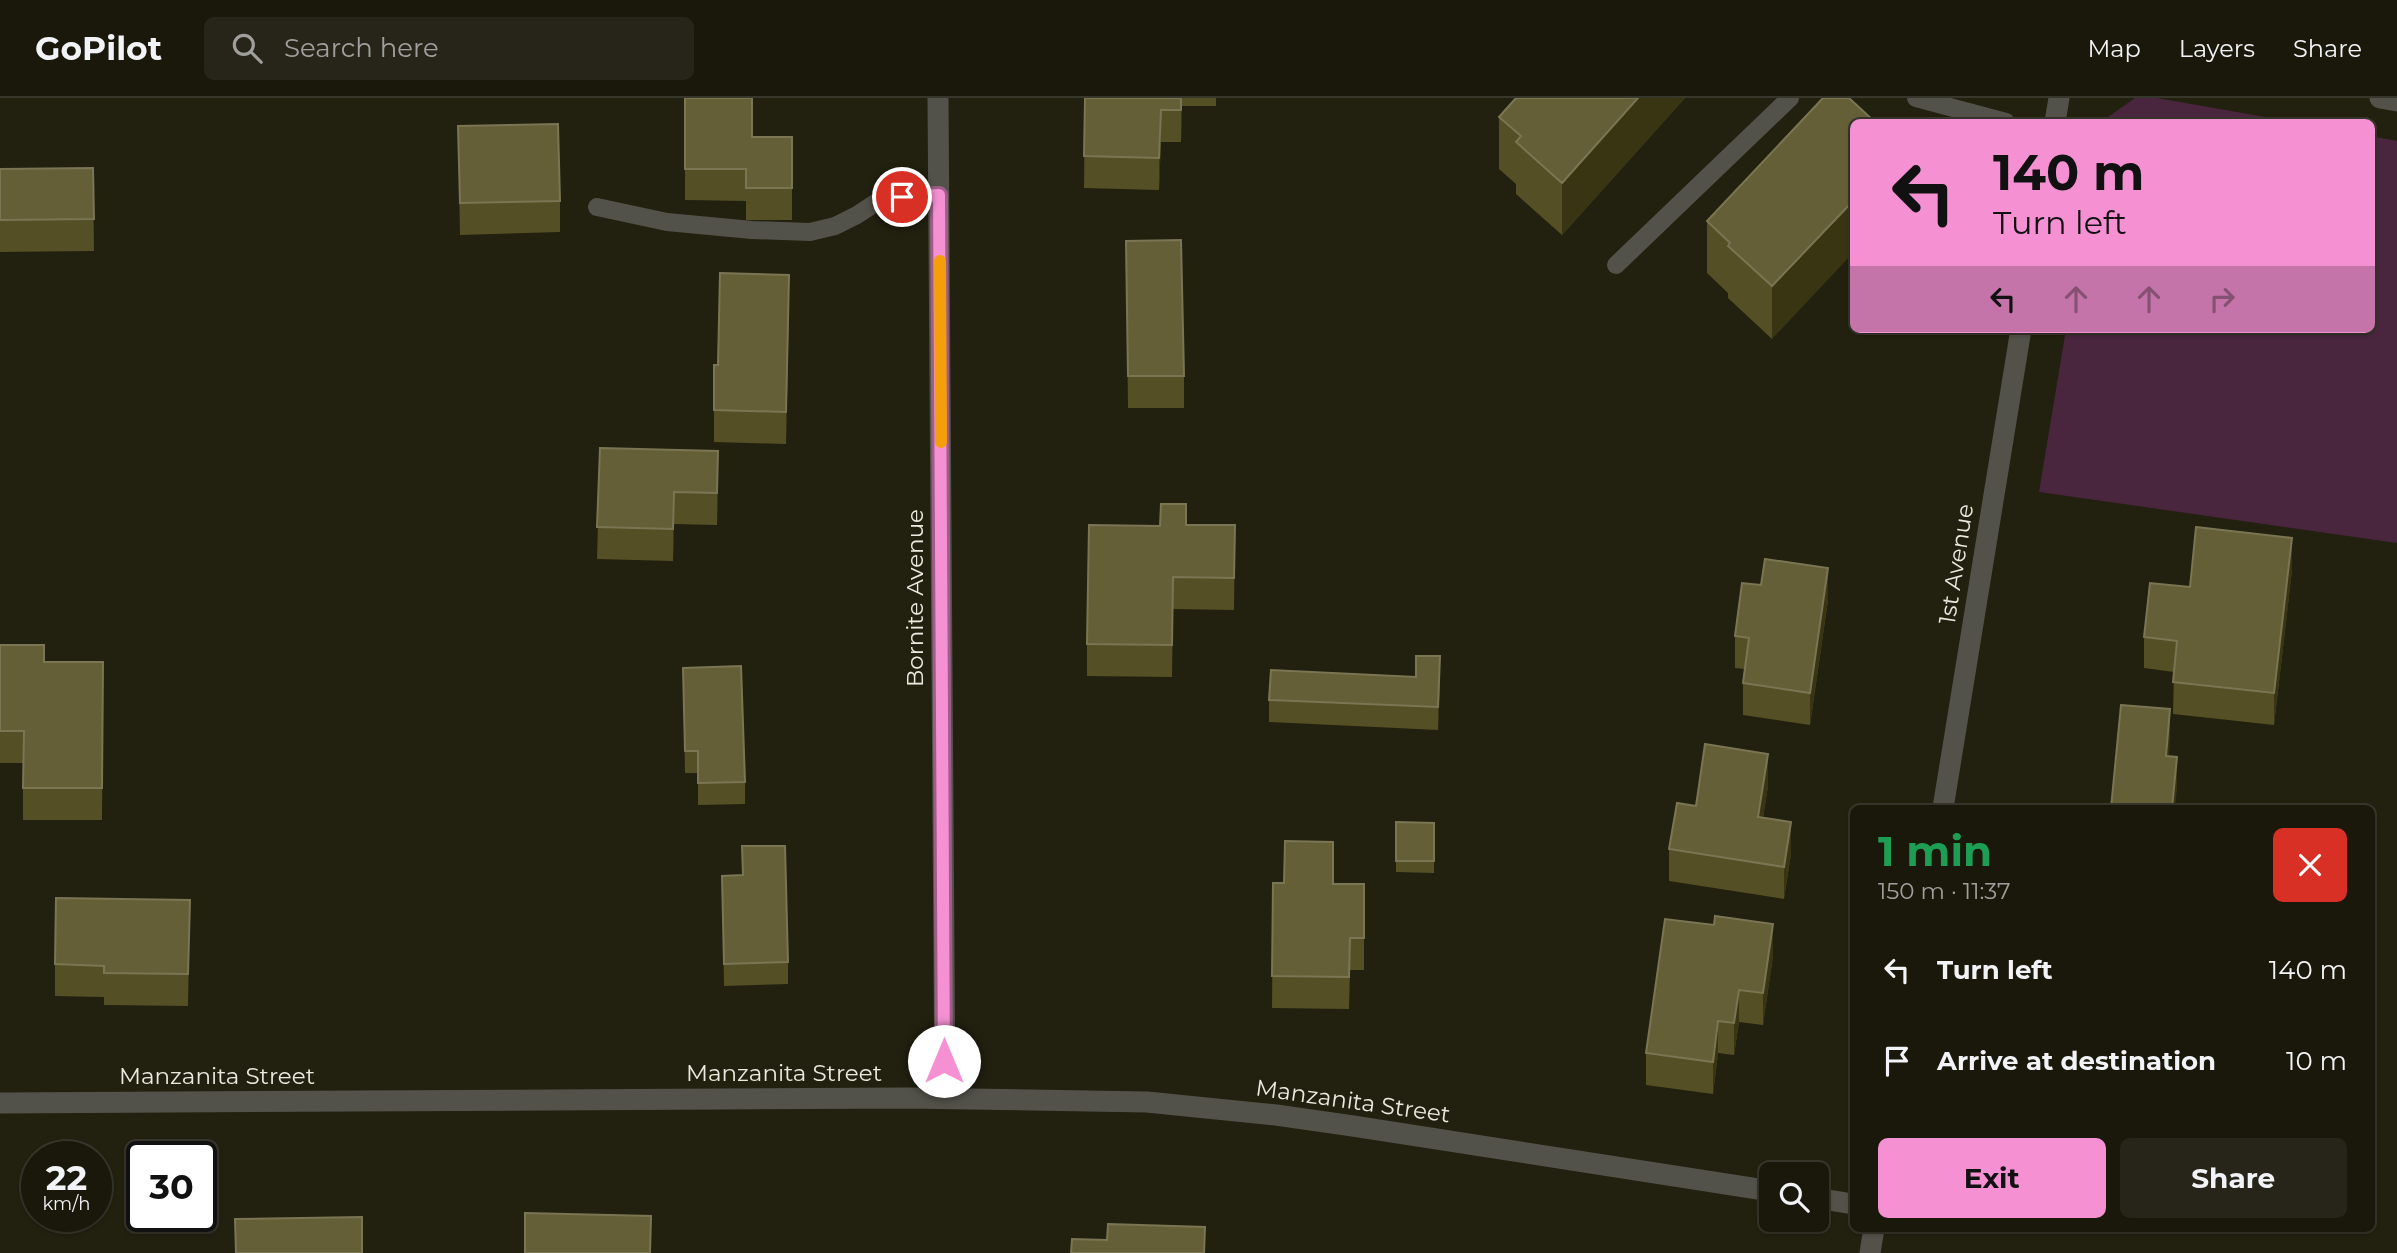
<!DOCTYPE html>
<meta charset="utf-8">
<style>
body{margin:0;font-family:Montserrat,sans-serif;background:#272519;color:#f1f3f6;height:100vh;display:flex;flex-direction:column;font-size:26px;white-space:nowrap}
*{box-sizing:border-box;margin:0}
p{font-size:23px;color:#9fa09d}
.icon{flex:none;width:38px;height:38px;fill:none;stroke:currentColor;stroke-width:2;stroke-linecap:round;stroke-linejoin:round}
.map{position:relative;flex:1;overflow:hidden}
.side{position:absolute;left:1850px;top:707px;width:525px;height:427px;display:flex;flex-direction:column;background:#1a180b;border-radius:10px;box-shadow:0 2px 5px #0004,0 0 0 2px #38372c}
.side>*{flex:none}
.guide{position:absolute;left:1850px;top:21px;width:525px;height:214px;border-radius:10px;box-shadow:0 2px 5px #0004,0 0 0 2px #38372c;background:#f591d3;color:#111;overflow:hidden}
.fabs{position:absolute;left:1759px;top:1064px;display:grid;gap:14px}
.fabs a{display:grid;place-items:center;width:70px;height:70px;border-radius:10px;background:#1a180b;box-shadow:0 2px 5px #0004,0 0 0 2px #38372c;font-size:35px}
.speed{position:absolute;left:21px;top:1043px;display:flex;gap:14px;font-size:35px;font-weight:700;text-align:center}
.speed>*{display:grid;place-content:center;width:91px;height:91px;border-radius:50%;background:#1a180b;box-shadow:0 2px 5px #0004,0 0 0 2px #38372c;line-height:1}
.speed small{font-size:18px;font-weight:400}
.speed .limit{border:4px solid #111;border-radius:10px;background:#fff;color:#111}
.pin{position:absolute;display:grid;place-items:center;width:60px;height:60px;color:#fff;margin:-30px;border:4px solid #fff;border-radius:50%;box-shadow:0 2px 7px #0007}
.me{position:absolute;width:77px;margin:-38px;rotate:0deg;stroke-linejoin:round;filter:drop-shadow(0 0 5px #0008)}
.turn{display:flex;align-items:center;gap:24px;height:147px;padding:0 28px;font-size:32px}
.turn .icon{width:91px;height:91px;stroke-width:2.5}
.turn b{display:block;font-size:49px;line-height:60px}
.lanes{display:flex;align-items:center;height:66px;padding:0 28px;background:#0003;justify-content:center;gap:35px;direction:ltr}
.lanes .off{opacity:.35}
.round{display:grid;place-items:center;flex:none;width:74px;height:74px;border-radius:10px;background:#272519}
.head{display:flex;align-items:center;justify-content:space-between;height:119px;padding:0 28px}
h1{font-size:42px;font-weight:700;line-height:52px;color:#1e9e55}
.primary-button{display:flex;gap:14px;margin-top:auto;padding:14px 28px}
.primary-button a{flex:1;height:80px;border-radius:10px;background:#f591d3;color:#111;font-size:28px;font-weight:700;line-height:80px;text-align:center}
.primary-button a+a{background:#272519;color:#f1f3f6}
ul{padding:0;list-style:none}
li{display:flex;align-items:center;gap:21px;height:91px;padding:0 28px}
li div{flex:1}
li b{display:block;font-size:26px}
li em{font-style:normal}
header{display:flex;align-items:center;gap:42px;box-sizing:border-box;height:98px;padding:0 35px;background:#1a180b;border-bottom:2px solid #38372c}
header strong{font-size:33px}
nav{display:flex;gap:38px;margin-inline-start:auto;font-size:24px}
.search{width:490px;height:63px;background:#272519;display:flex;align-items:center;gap:18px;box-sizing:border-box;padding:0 24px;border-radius:10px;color:#9fa09d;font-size:26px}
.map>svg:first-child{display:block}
.green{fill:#49263d}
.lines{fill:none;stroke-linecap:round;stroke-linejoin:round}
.lane{stroke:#52524a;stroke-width:18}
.street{stroke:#52524a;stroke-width:21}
.wall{fill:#544f24}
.shaded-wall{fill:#393513}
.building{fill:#655f38;stroke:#7a7553;stroke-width:2}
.route-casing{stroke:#9f5e89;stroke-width:18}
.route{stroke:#f591d3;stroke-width:12}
.slow{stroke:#f59e0b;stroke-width:12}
.labels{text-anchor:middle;stroke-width:6;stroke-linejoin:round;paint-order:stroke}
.street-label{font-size:23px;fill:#ebeae0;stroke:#22200f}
</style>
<header>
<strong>GoPilot</strong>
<div class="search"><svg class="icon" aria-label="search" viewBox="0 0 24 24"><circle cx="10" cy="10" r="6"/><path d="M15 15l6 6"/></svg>Search here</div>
<nav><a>Map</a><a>Layers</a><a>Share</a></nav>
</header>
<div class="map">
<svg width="2397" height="1155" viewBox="0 0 2397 1155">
<rect width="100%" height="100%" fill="#22200f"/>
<path class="green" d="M 2135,0 L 2157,0 L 2293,24 L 2101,24 Z
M 2371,38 L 2397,43 L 2397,445 L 2039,394 L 2066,231 L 2371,231 Z"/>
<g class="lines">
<path class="lane" d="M 1916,0 L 2006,24
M 597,109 L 667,124 L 752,132 L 810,134 L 835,128 L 857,117 L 883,100 L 939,97
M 1616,167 L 1790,0"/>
<path class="street" d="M 938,0 L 945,1000
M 2380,0 L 2397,3
M 2055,24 L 2059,0
M 1943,710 L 2021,231
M 0,1005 L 907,1000 L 1147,1004 L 1276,1017 L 1353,1028 L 1771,1093
M 1816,1100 L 1853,1106
M 1870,1155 L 1874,1130"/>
</g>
<path class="wall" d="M 685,0 L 752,39 L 792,39 L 792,122 L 746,122 L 746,103 L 685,102 Z
M 1085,0 L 1216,0 L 1216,8 L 1182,8 L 1181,44 L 1161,44 L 1159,92 L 1084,90 Z
M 1516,0 L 1685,0 L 1562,137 L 1516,96 L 1516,86 L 1499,71 L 1499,19 Z
M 1875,24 L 1772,241 L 1728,200 L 1728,195 L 1707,175 L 1707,123 Z
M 458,28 L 560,103 L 560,134 L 460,137 Z
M 93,70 L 94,153 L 0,154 L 0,71 Z
M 1126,143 L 1184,278 L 1184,310 L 1128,310 Z
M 789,209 L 786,346 L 714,344 L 714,267 L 718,267 Z
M 600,350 L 718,385 L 717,427 L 674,426 L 673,463 L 597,461 Z
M 1186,427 L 1235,427 L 1234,512 L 1173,511 L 1172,579 L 1087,578 L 1087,546 L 1160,428 Z
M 2292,472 L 2274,627 L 2173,616 L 2174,574 L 2144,570 L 2144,539 L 2190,489 Z
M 1828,502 L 1810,627 L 1743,617 L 1743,585 L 1745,571 L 1735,570 L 1735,538 Z
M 0,547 L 44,564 L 103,564 L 102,722 L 23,722 L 23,665 L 0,665 Z
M 683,570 L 745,684 L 745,706 L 698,707 L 698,675 L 685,675 Z
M 1416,579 L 1440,581 L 1438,632 L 1269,624 L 1269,602 Z
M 1768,688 L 1763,720 L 1791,756 L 1784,801 L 1669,783 L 1669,751 L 1696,708 Z
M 1396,724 L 1434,725 L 1434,775 L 1396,774 Z
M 722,778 L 788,864 L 788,886 L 724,888 Z
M 1273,785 L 1364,786 L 1364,872 L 1350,872 L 1349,911 L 1272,910 Z
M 190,802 L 188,908 L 104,907 L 104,899 L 55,898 L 55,866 Z
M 1773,858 L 1763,927 L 1739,924 L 1734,957 L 1718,955 L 1713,996 L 1646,987 L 1646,955 Z"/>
<path class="shaded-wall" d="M 1181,0 L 1182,8 L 1181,44 Z
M 1638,0 L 1685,0 L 1562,137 L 1562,85 Z
M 1161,12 L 1161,44 L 1159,92 L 1159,60 Z
M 1853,103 L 1853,155 L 1772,241 L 1772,188 Z
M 789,177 L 789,209 L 786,346 L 786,314 Z
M 718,353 L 718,385 L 717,427 L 717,395 Z
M 674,394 L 674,426 L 673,463 L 673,431 Z
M 2292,440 L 2292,472 L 2274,627 L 2274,595 Z
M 1828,470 L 1828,502 L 1810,627 L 1810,595 Z
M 1440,558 L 1440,581 L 1438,632 L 1438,609 Z
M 2170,611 L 2170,643 L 2166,690 L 2166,658 Z
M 1768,656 L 1768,688 L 1758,751 L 1758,719 Z
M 2177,659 L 2177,691 L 2175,710 L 2172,710 Z
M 1791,724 L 1791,756 L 1784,801 L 1784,769 Z
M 1773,826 L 1773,858 L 1763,927 L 1763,895 Z
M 1739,892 L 1739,924 L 1734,957 L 1734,925 Z
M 1718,923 L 1718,955 L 1713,996 L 1713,964 Z"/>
<path class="building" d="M 685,0 L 752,0 L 752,39 L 792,39 L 792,90 L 746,90 L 746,71 L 685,71 Z
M 1085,0 L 1181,0 L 1181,12 L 1161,12 L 1159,60 L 1084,58 Z
M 1516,0 L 1638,0 L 1562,85 L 1516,44 L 1521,38 L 1499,19 Z
M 1823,0 L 1849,0 L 1875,24 L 1853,24 L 1853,103 L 1772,188 L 1728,148 L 1730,145 L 1707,123 Z
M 558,26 L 560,103 L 460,105 L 458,28 Z
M 93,70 L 94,121 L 0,122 L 0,71 Z
M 1181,142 L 1184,278 L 1128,278 L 1126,143 Z
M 720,175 L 789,177 L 786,314 L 714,312 L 714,267 L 718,267 Z
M 600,350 L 718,353 L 717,395 L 674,394 L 673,431 L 597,429 Z
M 1161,406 L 1186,406 L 1186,427 L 1235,427 L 1234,480 L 1173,479 L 1172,547 L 1087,546 L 1089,427 L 1160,428 Z
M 2196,429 L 2292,440 L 2274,595 L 2173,584 L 2177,543 L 2144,539 L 2150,485 L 2190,489 Z
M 1765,461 L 1828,470 L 1810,595 L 1743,585 L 1749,540 L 1735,538 L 1742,485 L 1761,487 Z
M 0,547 L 44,547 L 44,564 L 103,564 L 102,690 L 23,690 L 24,633 L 0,633 Z
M 1416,558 L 1440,558 L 1438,609 L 1269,602 L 1271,572 L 1416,579 Z
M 741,568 L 745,684 L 698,685 L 698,653 L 685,653 L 683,570 Z
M 2121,607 L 2170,611 L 2166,658 L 2177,659 L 2172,710 L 2111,710 Z
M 1705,646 L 1768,656 L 1758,719 L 1791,724 L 1784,769 L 1669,751 L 1677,705 L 1696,708 Z
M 1396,724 L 1434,725 L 1434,763 L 1396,763 Z
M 1285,743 L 1333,744 L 1333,786 L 1364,786 L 1364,840 L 1350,840 L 1349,879 L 1272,878 L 1273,785 L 1284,785 Z
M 742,748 L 785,748 L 788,864 L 724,866 L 722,778 L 743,777 Z
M 56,800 L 190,802 L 188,876 L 104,875 L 104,868 L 55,866 Z
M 1715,818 L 1773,826 L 1763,895 L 1739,892 L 1734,925 L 1718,923 L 1713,964 L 1646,955 L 1665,821 L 1714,827 Z
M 525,1115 L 651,1118 L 650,1155 L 525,1155 Z
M 362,1119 L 362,1155 L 236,1155 L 235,1121 Z
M 1108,1126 L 1205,1129 L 1204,1155 L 1071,1155 L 1072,1141 L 1107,1142 Z"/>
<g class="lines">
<g class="route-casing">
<path id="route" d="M 902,99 L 939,97 L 944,963"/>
</g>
<use href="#route" class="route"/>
<path class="slow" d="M 940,163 L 941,344"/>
</g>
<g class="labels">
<g class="street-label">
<text transform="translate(1956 466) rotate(-81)" y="8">1st Avenue</text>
<text transform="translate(915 500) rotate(-90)" y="8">Bornite Avenue</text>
<text x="784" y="983">Manzanita Street</text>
<text x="217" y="986">Manzanita Street</text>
<text transform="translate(1353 1003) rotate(8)" y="8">Manzanita Street</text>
</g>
</g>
</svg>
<div class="fabs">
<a><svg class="icon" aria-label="search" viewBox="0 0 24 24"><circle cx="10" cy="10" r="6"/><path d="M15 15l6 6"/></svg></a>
</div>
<div class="speed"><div>22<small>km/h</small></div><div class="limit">30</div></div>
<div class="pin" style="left:902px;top:99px;background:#d93025"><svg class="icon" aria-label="arrive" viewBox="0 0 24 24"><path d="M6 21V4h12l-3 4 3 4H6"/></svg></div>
<svg class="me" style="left:944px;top:963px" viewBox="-20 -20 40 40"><circle r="19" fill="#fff"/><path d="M0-13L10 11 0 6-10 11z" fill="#f591d3"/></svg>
<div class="guide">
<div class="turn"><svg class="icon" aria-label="left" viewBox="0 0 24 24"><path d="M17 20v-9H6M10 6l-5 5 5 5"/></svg><div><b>140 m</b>Turn left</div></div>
<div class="lanes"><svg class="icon" aria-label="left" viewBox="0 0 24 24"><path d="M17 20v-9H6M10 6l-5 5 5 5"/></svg><svg class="icon off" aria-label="ahead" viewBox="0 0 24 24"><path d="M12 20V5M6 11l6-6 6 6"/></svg><svg class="icon off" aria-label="ahead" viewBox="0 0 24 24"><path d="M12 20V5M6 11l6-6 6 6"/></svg><svg class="icon off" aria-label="right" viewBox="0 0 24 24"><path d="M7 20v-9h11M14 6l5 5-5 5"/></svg></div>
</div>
<section class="side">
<div class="head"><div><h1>1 min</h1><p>150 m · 11:37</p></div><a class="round" style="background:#d93025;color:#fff"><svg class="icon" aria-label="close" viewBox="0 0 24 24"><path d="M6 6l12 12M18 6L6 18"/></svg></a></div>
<ul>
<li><svg class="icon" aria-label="left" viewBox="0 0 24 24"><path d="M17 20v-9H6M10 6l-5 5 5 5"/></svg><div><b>Turn left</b></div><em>140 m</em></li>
<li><svg class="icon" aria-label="arrive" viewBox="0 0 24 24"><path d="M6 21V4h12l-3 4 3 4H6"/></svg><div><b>Arrive at destination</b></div><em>10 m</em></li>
</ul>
<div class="primary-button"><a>Exit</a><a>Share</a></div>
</section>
</div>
